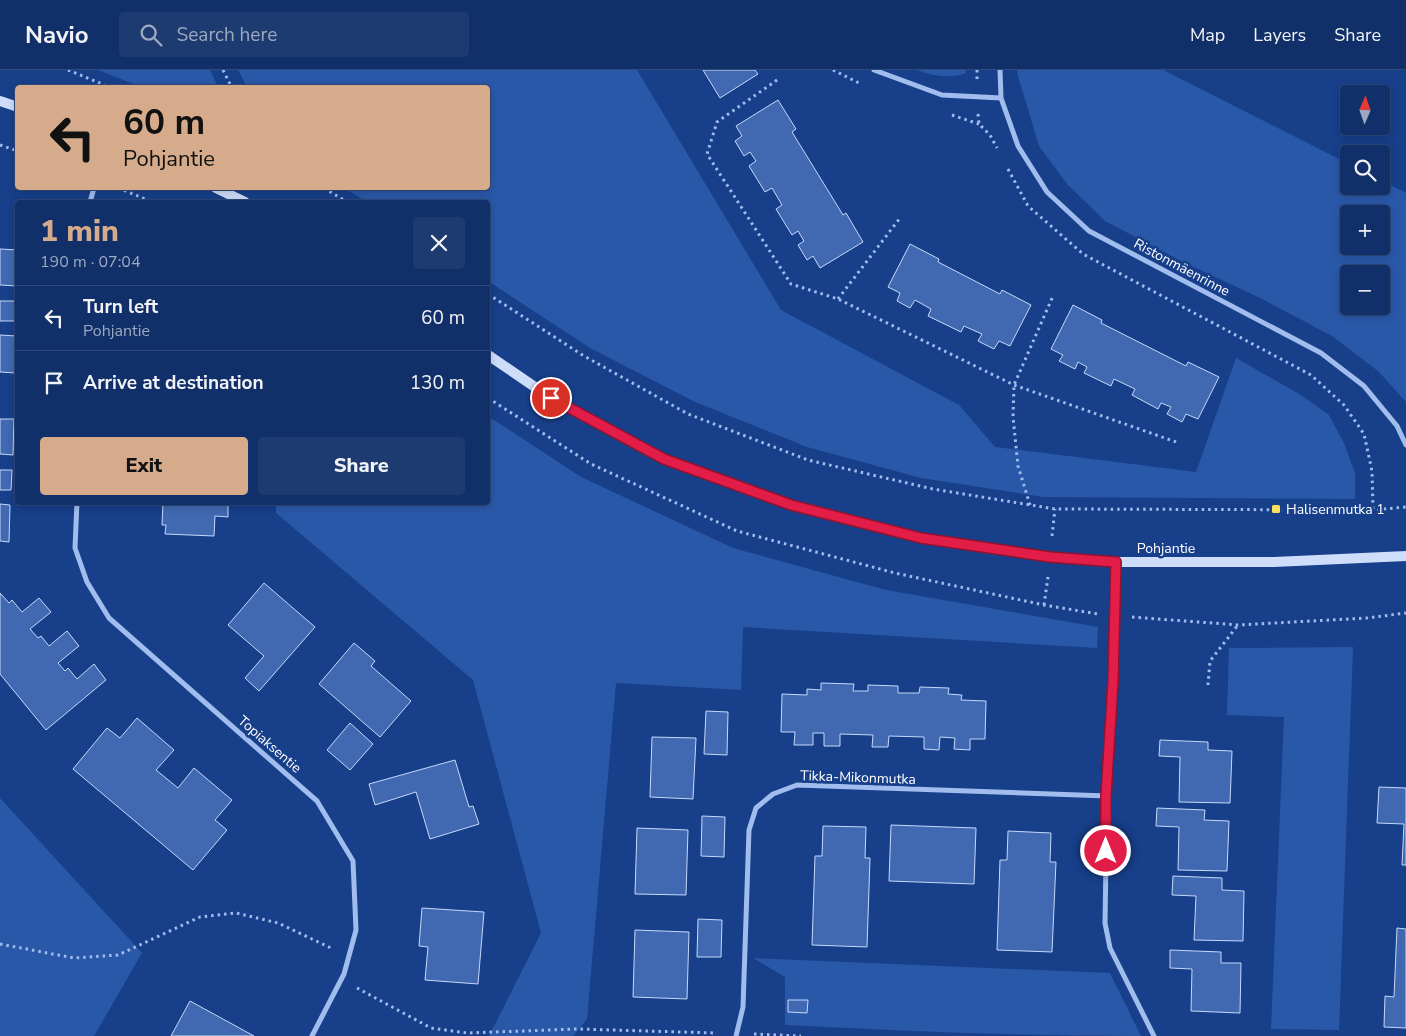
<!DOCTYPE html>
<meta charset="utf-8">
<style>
body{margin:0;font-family:"Nunito Sans",sans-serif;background:#1e3b71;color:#f1f3f6;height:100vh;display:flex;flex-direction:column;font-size:19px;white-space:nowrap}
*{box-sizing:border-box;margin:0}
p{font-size:16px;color:#9ca9c0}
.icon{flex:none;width:28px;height:28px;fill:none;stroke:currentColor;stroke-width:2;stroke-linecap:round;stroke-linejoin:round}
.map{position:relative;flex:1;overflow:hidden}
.side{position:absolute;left:15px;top:130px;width:475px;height:305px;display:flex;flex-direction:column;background:#112f68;border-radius:5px;box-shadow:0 2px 8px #0003,0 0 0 1px #304a7c}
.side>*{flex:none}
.banner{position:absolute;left:15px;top:15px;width:475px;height:105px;border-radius:5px;box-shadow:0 2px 8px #0003,0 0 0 1px #304a7c;background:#d6ab8b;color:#111;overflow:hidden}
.needle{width:32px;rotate:2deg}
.fabs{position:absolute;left:1340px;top:15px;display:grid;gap:10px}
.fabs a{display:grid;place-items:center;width:50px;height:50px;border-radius:5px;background:#112f68;box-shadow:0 2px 8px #0003,0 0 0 1px #304a7c;font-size:25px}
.pin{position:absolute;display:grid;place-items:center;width:42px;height:42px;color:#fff;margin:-21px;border:2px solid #fff;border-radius:50%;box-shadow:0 1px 5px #0007}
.me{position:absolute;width:55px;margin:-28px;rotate:0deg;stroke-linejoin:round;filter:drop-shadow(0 0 4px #0008)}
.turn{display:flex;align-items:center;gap:18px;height:105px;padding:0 25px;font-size:22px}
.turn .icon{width:65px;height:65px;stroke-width:2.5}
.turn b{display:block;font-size:35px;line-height:42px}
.round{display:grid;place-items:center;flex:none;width:52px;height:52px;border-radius:5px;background:#1e3b71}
.overview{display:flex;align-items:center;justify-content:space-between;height:85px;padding:0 25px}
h1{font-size:30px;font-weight:800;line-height:38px;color:#d6ab8b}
.cta{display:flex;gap:10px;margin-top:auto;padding:10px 25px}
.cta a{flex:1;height:58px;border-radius:5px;background:#d6ab8b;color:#111;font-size:20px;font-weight:800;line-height:58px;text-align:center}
.cta a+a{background:#1e3b71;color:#f1f3f6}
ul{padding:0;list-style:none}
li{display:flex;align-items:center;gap:15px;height:65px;padding:0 25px;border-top:1px solid #304a7c}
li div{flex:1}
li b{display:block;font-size:19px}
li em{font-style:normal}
header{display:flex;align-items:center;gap:30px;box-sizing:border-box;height:70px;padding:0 25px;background:#112f68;border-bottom:1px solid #304a7c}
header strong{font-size:24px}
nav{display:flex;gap:28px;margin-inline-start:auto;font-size:18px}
.search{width:350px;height:45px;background:#1e3b71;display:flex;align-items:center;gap:12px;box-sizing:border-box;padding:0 18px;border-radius:5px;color:#9ca9c0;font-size:19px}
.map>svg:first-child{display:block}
.green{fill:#2a58a8;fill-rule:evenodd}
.building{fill:#4069b2;stroke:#c6d9fa}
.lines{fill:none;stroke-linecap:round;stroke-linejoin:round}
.path{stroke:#a0bdee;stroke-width:3;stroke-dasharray:2.5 4;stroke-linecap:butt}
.street{stroke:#a0bdee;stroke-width:5}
.secondary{stroke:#cdddfa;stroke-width:10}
.route-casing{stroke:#92132f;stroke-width:12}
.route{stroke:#e11d48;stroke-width:9}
.poi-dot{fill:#ffde5d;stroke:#173f8a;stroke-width:2}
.labels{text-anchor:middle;stroke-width:5;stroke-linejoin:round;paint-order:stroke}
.street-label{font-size:14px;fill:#fff;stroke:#173f8a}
.poi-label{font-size:14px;fill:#fff;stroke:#173f8a;text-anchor:start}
</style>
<header>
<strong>Navio</strong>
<div class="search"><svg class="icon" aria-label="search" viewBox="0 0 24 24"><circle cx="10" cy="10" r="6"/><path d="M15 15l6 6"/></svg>Search here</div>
<nav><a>Map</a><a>Layers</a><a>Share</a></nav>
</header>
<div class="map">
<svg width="1406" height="966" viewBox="0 0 1406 966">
<rect width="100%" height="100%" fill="#173f8a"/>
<path class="green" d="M 98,0 L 210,0 L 218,17 L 141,17 Z
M 238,0 L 637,0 L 781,240 L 959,335 L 995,377 L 1196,402 L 1236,288 L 1301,325 L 1329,345 L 1344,373 L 1355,403 L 1355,429 L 1043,427 L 921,408 L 807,377 L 693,331 L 590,278 L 488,211 L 488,132 L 367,132 L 344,118 L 488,118 L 488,18 L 247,17 Z
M 917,0 L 966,0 L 966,3 C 951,9 932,6 917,0 Z
M 1017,0 L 1163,0 L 1349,94 L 1349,116 L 1381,116 L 1381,110 L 1406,123 L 1406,332 L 1378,301 L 1332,266 L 1262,229 L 1181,191 L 1105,151 L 1067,114 L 1039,76 L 1018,6 ZM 1349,144 L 1381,144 L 1381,176 L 1349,176 ZM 1349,204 L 1381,204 L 1381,236 L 1349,236 Z
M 488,346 L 581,407 L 733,478 L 886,520 L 1098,557 L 1097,578 L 743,557 L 741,620 L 616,613 L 587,949 L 573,966 L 489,966 L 541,863 L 473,610 L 276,443 L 276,433 L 488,432 Z
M 1353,577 L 1339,960 L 1271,959 L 1284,647 L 1227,645 L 1229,578 Z
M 0,728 L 142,883 L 94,966 L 0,966 Z
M 753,888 L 1110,903 L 1141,966 C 1022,966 904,961 785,955 L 785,907 Z"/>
<path class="building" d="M 703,0 L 755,0 L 758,4 L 720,28 Z
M 778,30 L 796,59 L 792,62 L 843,145 L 846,143 L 863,172 L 820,198 L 813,186 L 807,190 L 798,175 L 804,171 L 798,161 L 792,165 L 776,139 L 782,135 L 772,118 L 765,122 L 749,96 L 756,91 L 750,82 L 744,86 L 735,71 L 742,66 L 736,56 Z
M 910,174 L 939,189 L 938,192 L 1000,224 L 1002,220 L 1031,235 L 1010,276 L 999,271 L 994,279 L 978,271 L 982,264 L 964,256 L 961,262 L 928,246 L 931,239 L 915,230 L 910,238 L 897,231 L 900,223 L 888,217 Z
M 0,179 L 18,180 L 18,216 L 0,215 Z
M 0,231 L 18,231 L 18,251 L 0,251 Z
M 1073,235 L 1102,250 L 1101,253 L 1186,296 L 1188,292 L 1219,307 L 1198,349 L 1186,344 L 1182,352 L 1167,344 L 1171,337 L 1161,333 L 1158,339 L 1132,325 L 1135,319 L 1114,309 L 1111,316 L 1084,303 L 1087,297 L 1078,292 L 1075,299 L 1059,291 L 1063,285 L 1051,279 Z
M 0,265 L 17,266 L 16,303 L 0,302 Z
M 0,349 L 14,349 L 13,385 L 0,384 Z
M 0,400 L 12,400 L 11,420 L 0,420 Z
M 163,432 L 228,432 L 228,447 L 215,446 L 214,466 L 165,464 L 166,455 L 162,455 Z
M 0,434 L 10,435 L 9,472 L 0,471 Z
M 264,513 L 315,557 L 259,621 L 245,608 L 264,586 L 228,555 Z
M 0,523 L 9,533 L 12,530 L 22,542 L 39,528 L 51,542 L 30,559 L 38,568 L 41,566 L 49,576 L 67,561 L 79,576 L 58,593 L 65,601 L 68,598 L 77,609 L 94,594 L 106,610 L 46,660 L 0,604 Z
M 354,573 L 375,591 L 371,596 L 411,631 L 380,667 L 319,614 Z
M 821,613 L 854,614 L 853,621 L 868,621 L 868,615 L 898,616 L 898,623 L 919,623 L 920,617 L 949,618 L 948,624 L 962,625 L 961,630 L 986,631 L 985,669 L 970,669 L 970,680 L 954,679 L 955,668 L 940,667 L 939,680 L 924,679 L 924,667 L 889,666 L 888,677 L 872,677 L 873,665 L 840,664 L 840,676 L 824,676 L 824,663 L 813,663 L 813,675 L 794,675 L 795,662 L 781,662 L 782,624 L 807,625 L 807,619 L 821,620 Z
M 706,641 L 728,642 L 727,685 L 704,684 Z
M 137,648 L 174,680 L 156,700 L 178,718 L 194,698 L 232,730 L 215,750 L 227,760 L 193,800 L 73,699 L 107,658 L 120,668 Z
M 350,653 L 373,674 L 350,700 L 327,680 Z
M 652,667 L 696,668 L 693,729 L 650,727 Z
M 1160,670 L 1208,672 L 1208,680 L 1232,681 L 1230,733 L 1179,732 L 1180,687 L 1159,686 Z
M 455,690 L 469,737 L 473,736 L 479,754 L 430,769 L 416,722 L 375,735 L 369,714 Z
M 1379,717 L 1406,718 L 1406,795 L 1402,795 L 1404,754 L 1377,753 Z
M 1157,738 L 1205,740 L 1204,750 L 1229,751 L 1227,801 L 1178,800 L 1179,757 L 1156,756 Z
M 702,746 L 725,747 L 724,787 L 701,786 Z
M 891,755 L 976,758 L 974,814 L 889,811 Z
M 823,756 L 866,757 L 865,788 L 870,788 L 867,877 L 812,875 L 815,786 L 822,786 Z
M 637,758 L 688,760 L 686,825 L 635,824 Z
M 1008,761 L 1051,763 L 1050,792 L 1056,792 L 1052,882 L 997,880 L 1000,790 L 1007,790 Z
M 1173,806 L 1222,808 L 1222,820 L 1244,821 L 1243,871 L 1194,870 L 1196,826 L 1172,825 Z
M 422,838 L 484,842 L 478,914 L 425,910 L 428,877 L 419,876 Z
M 698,849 L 722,850 L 721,887 L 697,887 Z
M 1397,858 L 1406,859 L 1406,958 L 1384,957 L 1385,926 L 1394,927 Z
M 635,860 L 689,862 L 687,929 L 633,927 Z
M 1170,880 L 1221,882 L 1221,893 L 1241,893 L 1240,943 L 1191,941 L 1192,899 L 1170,898 Z
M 788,930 L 808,930 L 807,943 L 788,942 Z
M 190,931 L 254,966 L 171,966 Z"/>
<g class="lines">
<path class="path" d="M 68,0 L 112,18
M 223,0 L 232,18
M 833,0 L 861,14
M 977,0 L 977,10
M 777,10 L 717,52 L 707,84 L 791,214 L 838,229 L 1014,315 L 1179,373
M 978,44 L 979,54 L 990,65 L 997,78
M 952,45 L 979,54
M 0,75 L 18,81
M 1008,99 L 1028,136 L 1083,184 L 1311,305 L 1344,335 L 1364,364 L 1372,401 L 1373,440
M 118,118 L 153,132
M 324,118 L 347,132
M 488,224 L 584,286 L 688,344 L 808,390 L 933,419 L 1055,439 L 1373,440 L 1406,437
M 838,229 L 900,148
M 488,328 L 591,394 L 737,461 L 895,503 L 1044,535 L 1098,544
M 1030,435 L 1018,396 L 1013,347 L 1014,315 L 1053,226
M 1052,466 L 1055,439
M 1044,535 L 1048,507
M 1132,547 L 1238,555 L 1367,548 L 1406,543
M 1208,615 L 1210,591 L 1238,555
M 0,874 L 74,888 L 118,885 L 200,847 L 236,843 L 278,853 L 329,877 L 331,880
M 357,918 L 431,958 L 467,963 L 577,959 L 717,963
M 754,964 L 801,966"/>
<path class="street" d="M 874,0 L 942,25 L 1001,28
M 1000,0 L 1001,28 L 1018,76 L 1047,122 L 1089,161 L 1321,283 L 1364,316 L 1397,356 L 1406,375
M 90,132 L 94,118
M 77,432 L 75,478 L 87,512 L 109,548 L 317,731 L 353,791 L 356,860 L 344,904 L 312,966
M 1116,492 L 1113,611 L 1107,726 L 1105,853 L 1110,878 L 1154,966
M 736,966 L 743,937 L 749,760 L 756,738 L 773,724 L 797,715 L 1107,726"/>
<path class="secondary" d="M 0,31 L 18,37
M 216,118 L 245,132
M 488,285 L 551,328 L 664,389 L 791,435 L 921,468 L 1050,487 L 1116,492 L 1274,492 L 1406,486"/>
</g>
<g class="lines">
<g class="route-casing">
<path id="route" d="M 551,328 L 664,389 L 791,435 L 921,468 L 1050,487 L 1116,492 L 1113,611 L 1106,726 L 1106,781"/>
</g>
<use href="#route" class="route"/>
</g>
<rect class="poi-dot" x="1271" y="434" width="10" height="10" rx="2.5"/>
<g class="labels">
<g class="street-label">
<text transform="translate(1182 197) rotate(28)" y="5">Ristonmäenrinne</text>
<text x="1166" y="483">Pohjantie</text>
<text transform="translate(270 674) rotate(41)" y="5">Topiaksentie</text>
<text transform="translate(858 707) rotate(2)" y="5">Tikka-Mikonmutka</text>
</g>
<g class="poi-label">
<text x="1286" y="444">Halisenmutka 1</text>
</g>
</g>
</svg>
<div class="fabs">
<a><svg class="needle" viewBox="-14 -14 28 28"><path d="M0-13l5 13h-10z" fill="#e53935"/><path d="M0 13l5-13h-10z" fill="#9ca9c0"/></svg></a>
<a><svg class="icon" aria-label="search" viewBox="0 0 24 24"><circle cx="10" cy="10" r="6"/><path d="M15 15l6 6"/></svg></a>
<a>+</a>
<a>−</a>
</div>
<div class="pin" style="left:551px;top:328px;background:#d93025"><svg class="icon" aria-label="arrive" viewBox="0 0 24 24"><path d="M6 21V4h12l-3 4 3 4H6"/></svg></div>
<svg class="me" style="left:1106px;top:781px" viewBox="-20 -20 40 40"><circle r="17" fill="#e11d48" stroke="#fff" stroke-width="3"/><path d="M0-11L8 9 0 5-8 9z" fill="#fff"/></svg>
<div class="banner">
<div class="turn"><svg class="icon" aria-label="left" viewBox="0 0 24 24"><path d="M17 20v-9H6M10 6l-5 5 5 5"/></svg><div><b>60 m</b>Pohjantie</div></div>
</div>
<section class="side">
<div class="overview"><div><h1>1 min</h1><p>190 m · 07:04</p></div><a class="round"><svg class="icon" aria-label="close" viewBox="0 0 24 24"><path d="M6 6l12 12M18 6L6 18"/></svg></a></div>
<ul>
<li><svg class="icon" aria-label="left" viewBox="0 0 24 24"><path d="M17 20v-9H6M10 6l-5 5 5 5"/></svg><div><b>Turn left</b><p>Pohjantie</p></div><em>60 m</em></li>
<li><svg class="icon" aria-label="arrive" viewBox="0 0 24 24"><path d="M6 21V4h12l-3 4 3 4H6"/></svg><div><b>Arrive at destination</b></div><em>130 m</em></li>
</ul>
<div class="cta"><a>Exit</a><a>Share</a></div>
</section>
</div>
